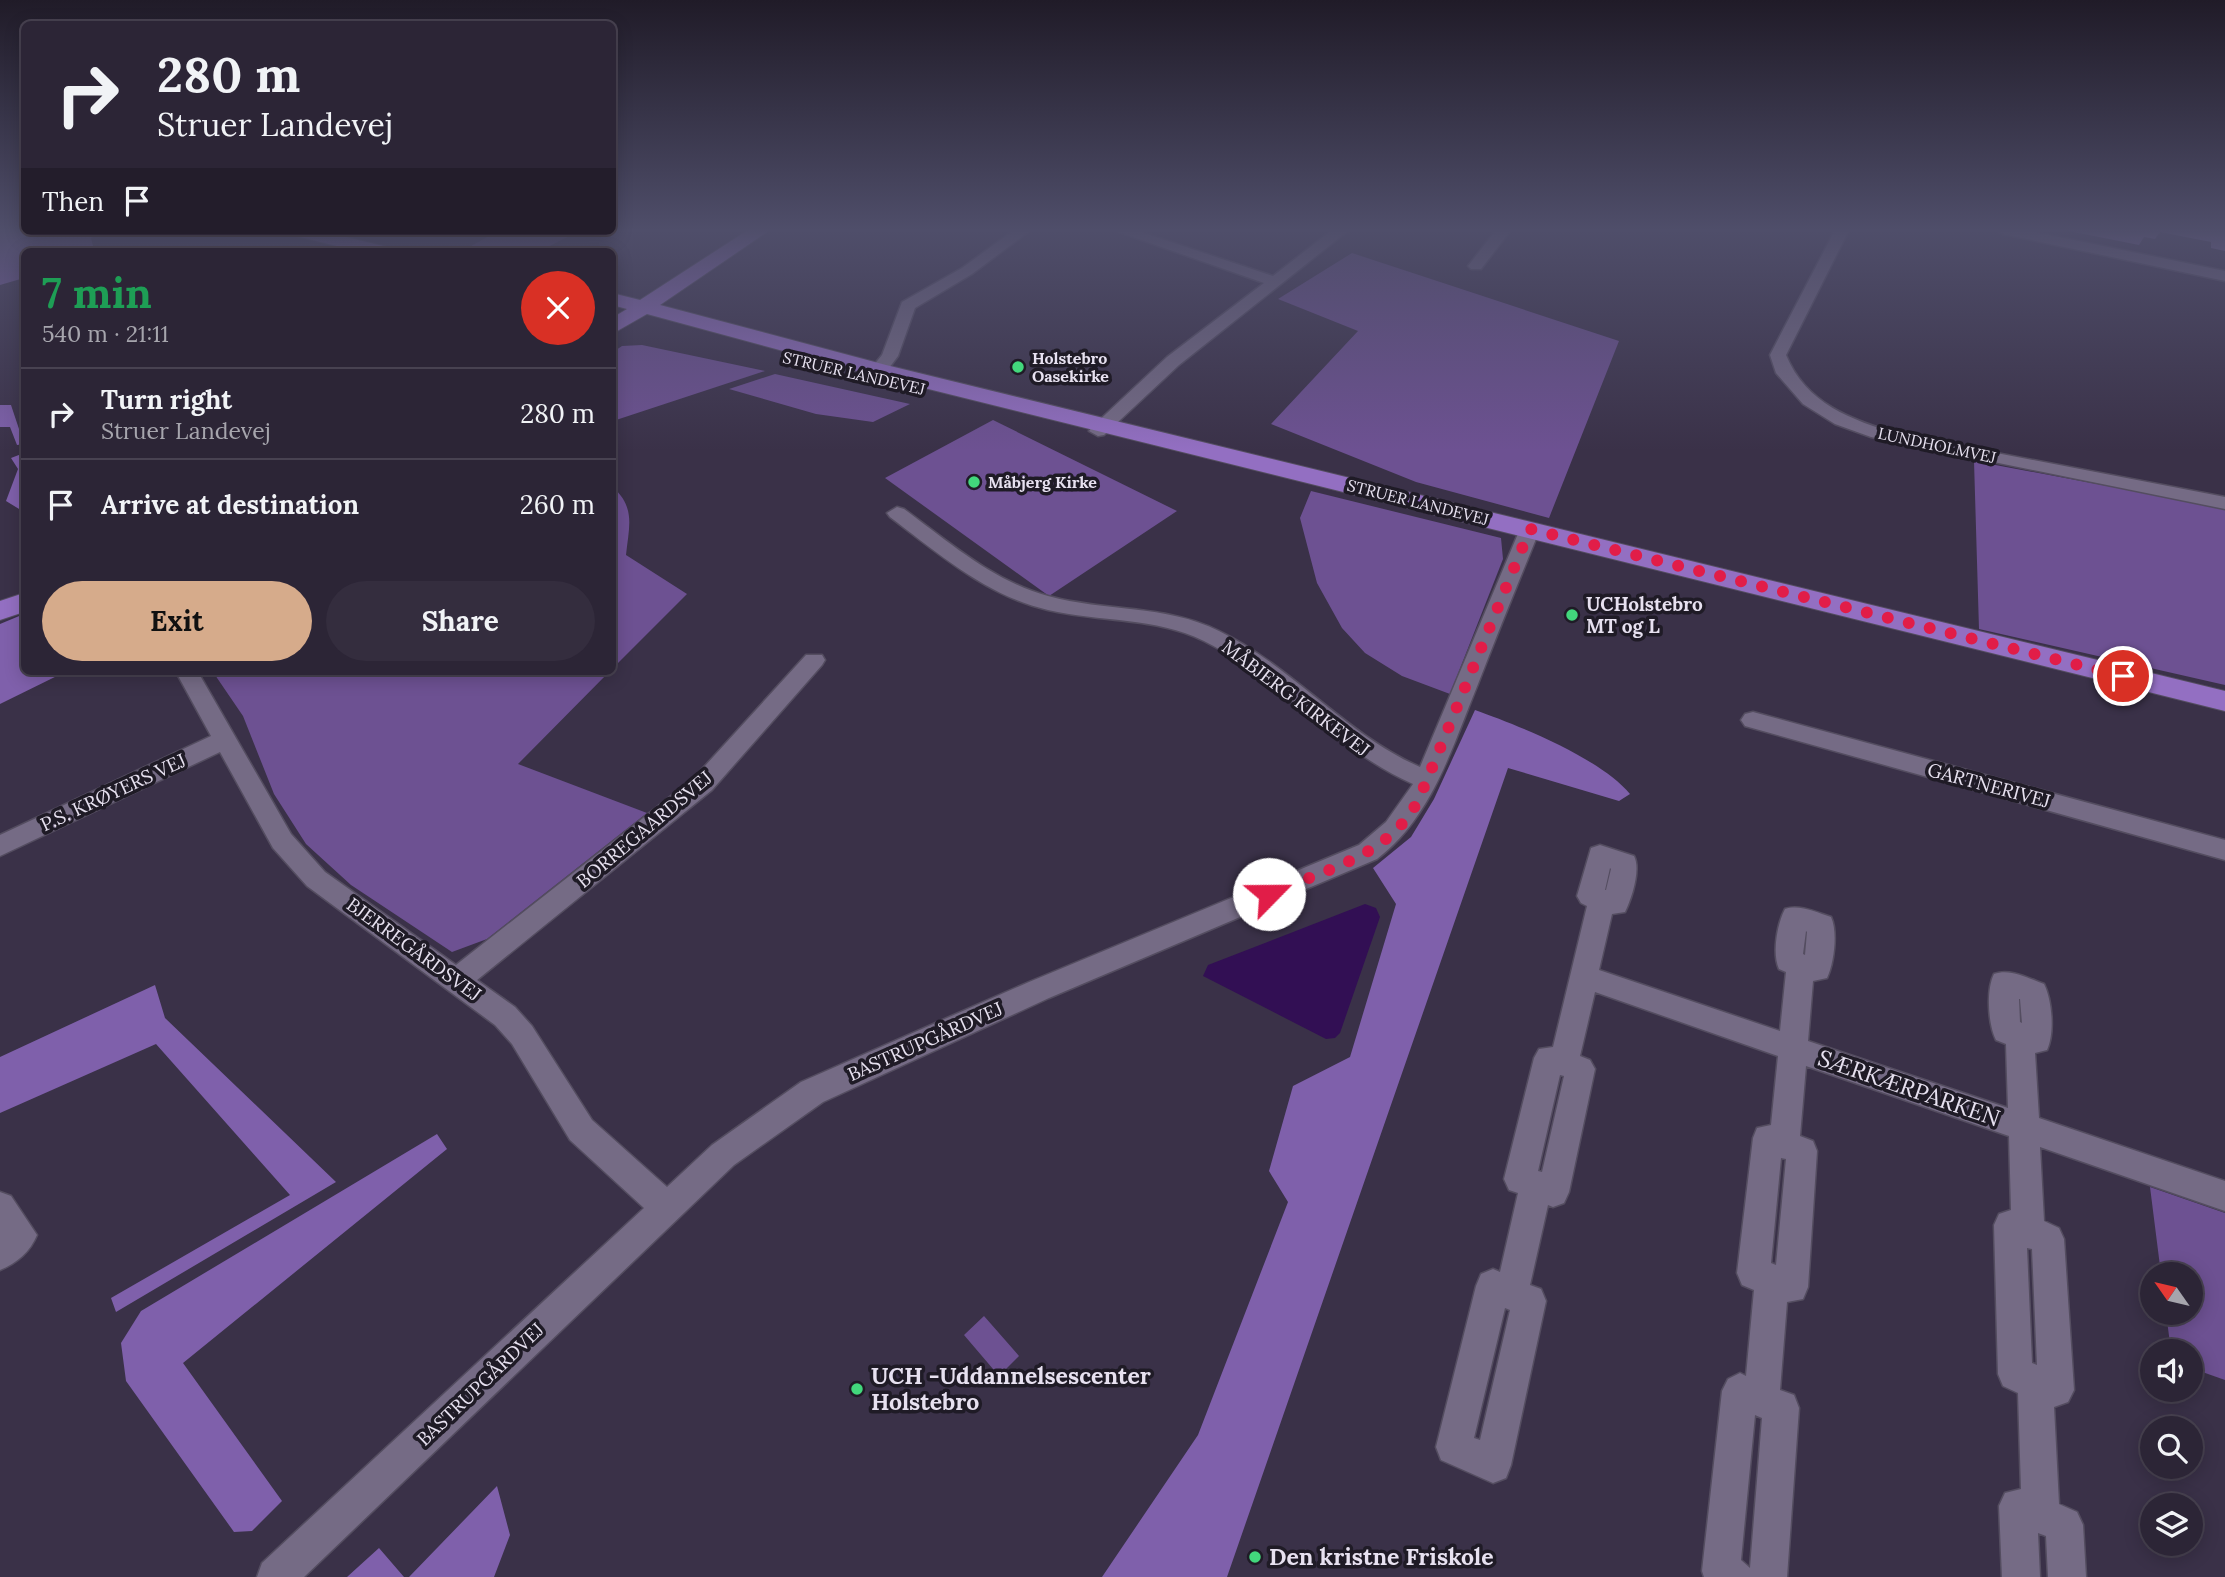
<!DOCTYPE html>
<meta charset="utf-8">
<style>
body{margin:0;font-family:Lora,serif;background:#342d3e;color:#f1f3f6;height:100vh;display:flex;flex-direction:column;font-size:26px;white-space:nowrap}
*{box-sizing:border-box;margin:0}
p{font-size:23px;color:#a6a5ad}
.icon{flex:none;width:38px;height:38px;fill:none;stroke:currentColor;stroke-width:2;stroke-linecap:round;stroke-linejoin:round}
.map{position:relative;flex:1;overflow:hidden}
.panel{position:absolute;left:21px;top:248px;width:595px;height:427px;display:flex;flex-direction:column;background:#2c2536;border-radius:10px;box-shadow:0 4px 18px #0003,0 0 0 2px #484251}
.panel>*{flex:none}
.hud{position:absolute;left:21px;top:21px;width:595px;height:214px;border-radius:10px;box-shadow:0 4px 18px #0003,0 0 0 2px #484251;background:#2c2536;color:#f1f3f6;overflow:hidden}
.needle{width:46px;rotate:304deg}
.buttons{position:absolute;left:2140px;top:1262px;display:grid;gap:14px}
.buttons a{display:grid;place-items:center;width:63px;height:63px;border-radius:50%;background:#2c2536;box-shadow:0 4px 18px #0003,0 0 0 2px #484251;font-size:35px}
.pin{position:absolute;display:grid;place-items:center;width:60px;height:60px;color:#fff;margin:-30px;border:4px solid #fff;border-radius:50%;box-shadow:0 2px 7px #0007}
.me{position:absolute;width:77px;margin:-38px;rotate:67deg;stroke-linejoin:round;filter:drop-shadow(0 0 5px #0008)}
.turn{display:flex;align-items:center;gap:24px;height:147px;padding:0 21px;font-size:32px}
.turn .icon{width:91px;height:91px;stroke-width:2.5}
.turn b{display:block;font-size:49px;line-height:60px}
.then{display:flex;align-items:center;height:66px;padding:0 21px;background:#0003;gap:14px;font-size:26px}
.round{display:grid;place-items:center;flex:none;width:74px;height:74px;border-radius:37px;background:#342d3e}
.overview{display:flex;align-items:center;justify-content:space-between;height:119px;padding:0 21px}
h1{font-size:42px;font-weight:700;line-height:52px;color:#1e9e55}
.primary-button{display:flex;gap:14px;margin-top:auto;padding:14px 21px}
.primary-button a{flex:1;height:80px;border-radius:42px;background:#d6ab8b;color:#111;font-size:28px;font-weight:700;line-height:80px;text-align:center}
.primary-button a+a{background:#342d3e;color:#f1f3f6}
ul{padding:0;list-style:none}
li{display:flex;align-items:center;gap:21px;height:91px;padding:0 21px;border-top:2px solid #484251}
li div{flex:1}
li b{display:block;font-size:26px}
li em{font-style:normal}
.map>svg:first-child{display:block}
.green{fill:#6d5192}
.forest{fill:#7f60ab}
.water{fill:#320f54}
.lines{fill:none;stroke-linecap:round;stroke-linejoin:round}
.minor-casing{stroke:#544d60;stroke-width:3}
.major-casing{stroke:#544d60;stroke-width:2}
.minor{fill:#756b85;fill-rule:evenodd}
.major{fill:#936fc2;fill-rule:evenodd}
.wall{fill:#9b7fc3}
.route{stroke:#e11d48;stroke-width:12;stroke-dasharray:0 21.6}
.poi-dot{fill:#42d77c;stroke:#1f1b26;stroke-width:2.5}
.labels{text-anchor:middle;stroke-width:7;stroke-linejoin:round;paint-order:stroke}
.far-poi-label{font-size:16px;font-weight:bold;fill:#e7e1f0;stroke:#1f1b26;text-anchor:start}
.far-street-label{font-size:16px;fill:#e7e1f0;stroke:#1f1b26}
.poi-label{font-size:19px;font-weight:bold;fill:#e7e1f0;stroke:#1f1b26;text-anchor:start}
.street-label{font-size:19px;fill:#e7e1f0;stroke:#1f1b26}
.near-street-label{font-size:23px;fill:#e7e1f0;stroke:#1f1b26}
.near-poi-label{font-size:23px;font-weight:bold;fill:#e7e1f0;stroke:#1f1b26;text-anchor:start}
</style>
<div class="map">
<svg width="2225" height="1577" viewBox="0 0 2225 1577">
<rect width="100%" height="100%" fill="#3a3148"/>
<path class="green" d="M 498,231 L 579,231 L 538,252 L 464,250 Z
M 1352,253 L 1619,341 L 1549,518 L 1416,482 L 1271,424 L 1358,331 L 1278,299 Z
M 642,345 L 765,371 L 613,421 L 613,352 L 622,346 Z
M 775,374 L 910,404 L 873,422 L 816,414 L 729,389 Z
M 993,420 L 1177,511 L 1049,596 L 885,478 Z
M 1974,461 L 2225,508 L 2225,685 L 1979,629 Z
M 612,486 C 636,508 629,526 626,555 L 687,594 L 613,668 Z
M 1311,491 L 1501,538 L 1503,559 L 1450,694 L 1402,676 L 1365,653 L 1342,628 L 1317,583 L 1300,518 Z
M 213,672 L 609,672 L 518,764 L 647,813 L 487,939 L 452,952 L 351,885 L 306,844 L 274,794 L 243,716 Z
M 2150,1187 L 2225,1213 L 2225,1380 L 2191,1368 L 2191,1351 L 2171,1351 L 2166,1313 L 2191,1312 L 2191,1274 L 2161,1274 Z
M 984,1316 L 1019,1356 L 999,1376 L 964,1335 Z"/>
<path class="forest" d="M 0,230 L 105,231 L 91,238 L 93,246 L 138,247 L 120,252 L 24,252 L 24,278 L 0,285 Z
M 0,405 L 11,405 L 24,444 L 17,445 L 10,427 L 0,427 Z
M 24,453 L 24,512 L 6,501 L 18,469 L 11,458 Z
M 24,614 L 24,672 L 65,672 L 0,704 L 0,624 Z
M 1475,710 C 1520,726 1600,758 1630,794 L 1619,801 L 1508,768 L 1227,1577 L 1102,1577 L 1198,1435 L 1288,1202 L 1269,1171 L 1293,1086 L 1350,1057 L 1396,904 L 1373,868 L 1411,837 L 1434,799 Z
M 155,985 L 165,1018 L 336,1182 L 116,1312 L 111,1298 L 290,1195 L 156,1044 L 0,1113 L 0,1057 Z
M 437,1134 L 447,1149 L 183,1363 L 282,1501 L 252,1531 L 234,1532 L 126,1381 L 121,1343 L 141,1311 Z
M 497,1486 L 510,1535 L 494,1577 L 409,1577 Z
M 379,1548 L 404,1577 L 347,1577 Z"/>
<path class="water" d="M 1365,904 L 1376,908 L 1380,917 L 1340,1033 L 1335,1038 L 1326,1039 L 1203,976 L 1208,965 Z"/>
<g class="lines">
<g class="minor-casing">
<path id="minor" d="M 1014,230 L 1031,230 L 972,274 L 915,308 L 898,356 L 880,380 L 868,380 L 865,376 L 882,355 L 902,302 L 962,268 Z
M 1113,230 L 1135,230 L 1273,276 L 1332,230 L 1349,230 L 1179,365 L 1104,435 L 1098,436 L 1089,431 L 1092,427 L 1167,357 L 1264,283 Z
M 1496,230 L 1511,230 L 1481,269 L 1471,269 L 1468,266 Z
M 1835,230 L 1849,230 L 1786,355 C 1806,404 1852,420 1898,434 L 2225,497 L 2225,509 L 1871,437 L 1835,424 L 1803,404 L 1776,373 L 1770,355 Z
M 1996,230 L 2025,230 L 2225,271 L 2225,281 L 2003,234 Z
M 897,507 L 904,509 C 949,542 993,581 1048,596 C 1105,612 1165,604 1219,631 C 1292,666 1345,734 1420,767 L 1520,529 L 1530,523 L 1540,529 C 1519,581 1498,632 1478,684 C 1452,747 1433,816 1377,859 L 1049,998 L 823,1102 L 734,1165 L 304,1577 L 257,1577 L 262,1563 L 644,1208 L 570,1140 L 512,1044 L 495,1025 L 307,886 L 273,848 L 220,752 L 0,856 L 0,835 L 211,736 L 176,672 L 198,672 L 291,834 L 325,872 L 456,965 L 694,778 L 806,655 L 822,655 L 825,660 L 822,665 L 712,790 L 477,980 L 515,1007 L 532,1026 L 592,1120 L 667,1187 L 712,1145 L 801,1082 L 1029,982 L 1359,845 L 1386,822 L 1413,784 C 1334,749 1280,679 1204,641 C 1156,617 1099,622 1048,610 C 987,596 939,554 890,517 L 887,513 Z
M 1753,712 L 2225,840 L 2225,860 L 1745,726 L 1741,720 L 1745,714 Z
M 1600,845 L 1634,856 C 1641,869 1632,898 1625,912 L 1612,914 L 1599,970 L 1780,1031 L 1786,972 L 1779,969 C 1772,954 1777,924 1785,909 C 1799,904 1816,912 1831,917 C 1838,932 1834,963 1827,978 L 1813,981 L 1808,1041 L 2008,1108 L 2006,1044 L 1996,1040 C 1988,1024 1986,990 1994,974 C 2010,968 2028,978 2044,984 C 2052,1000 2055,1033 2047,1050 L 2035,1053 L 2039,1118 L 2225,1181 L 2225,1211 L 2040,1147 L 2044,1221 L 2059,1228 L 2064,1239 L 2074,1390 L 2068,1402 L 2054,1407 L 2059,1504 L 2077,1512 L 2083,1525 L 2086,1577 L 2048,1577 L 2046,1536 L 2038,1533 L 2040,1577 L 2002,1577 L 1999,1506 L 2005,1493 L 2021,1489 L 2018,1393 L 2003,1386 L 1998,1374 L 1994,1225 L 1999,1214 L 2011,1210 L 2009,1136 L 1806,1066 L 1800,1136 L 1813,1141 L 1817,1151 L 1808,1287 L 1803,1299 L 1787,1302 L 1780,1390 L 1794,1395 L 1799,1408 L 1787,1577 L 1704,1577 L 1702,1571 L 1722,1391 L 1728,1379 L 1740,1373 L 1746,1376 L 1754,1290 L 1742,1285 L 1737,1273 L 1753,1138 L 1757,1128 L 1771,1125 L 1778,1056 L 1595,992 L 1580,1056 L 1590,1060 L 1595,1069 L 1569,1192 L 1564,1203 L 1553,1207 L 1548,1205 L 1530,1285 L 1541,1289 L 1546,1301 L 1511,1465 L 1506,1478 L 1493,1483 L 1441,1460 L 1436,1447 L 1476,1286 L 1481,1274 L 1493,1269 L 1500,1272 L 1518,1193 L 1509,1190 L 1504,1179 L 1534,1058 L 1539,1049 L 1553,1047 L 1587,906 L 1581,903 L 1577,896 L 1591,848 ZM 1610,868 L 1611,869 L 1606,890 L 1605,890 ZM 1806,931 L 1807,932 L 1805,955 L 1803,954 ZM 2019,999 L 2020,999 L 2022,1023 L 2020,1022 ZM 1560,1075 L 1564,1076 L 1542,1172 L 1538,1171 ZM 1781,1158 L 1786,1159 L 1776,1265 L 1771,1263 ZM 2027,1248 L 2032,1249 L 2037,1365 L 2032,1363 ZM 1505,1308 L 1510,1310 L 1480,1440 L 1474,1438 ZM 1755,1415 L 1762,1418 L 1750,1568 L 1741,1560 Z
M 0,1192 L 11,1196 L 37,1235 C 30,1252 17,1263 0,1270 Z"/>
</g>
<g class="major-casing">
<path id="major" d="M 748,230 L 770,230 L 660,305 L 886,365 L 2225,691 L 2225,711 L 872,375 L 647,314 L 612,334 L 612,318 L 627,309 L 612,305 L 612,293 L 640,300 Z
M 290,231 L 322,231 L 391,248 L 394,252 L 361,252 L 292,235 Z
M 24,593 L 24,612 L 0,620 L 0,601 Z"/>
</g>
<use href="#minor" class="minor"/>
<use href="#major" class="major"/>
</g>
<path class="wall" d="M 2064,230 L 2225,230 L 2225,251 L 2211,248 L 2211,242 L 2160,232 L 2155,239 L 2144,237 L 2139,245 Z"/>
<linearGradient id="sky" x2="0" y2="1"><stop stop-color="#201b28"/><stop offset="0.51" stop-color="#4f4e6a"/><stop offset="1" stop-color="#4f4e6a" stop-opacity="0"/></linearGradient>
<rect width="2225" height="451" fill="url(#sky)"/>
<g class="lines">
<path class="route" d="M 1269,894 C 1317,873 1378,859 1410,814 C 1417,804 1422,791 1427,780 L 1530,529 L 2123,676"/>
</g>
<g class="poi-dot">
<circle cx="1018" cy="367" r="7"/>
<circle cx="974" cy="482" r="7"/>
<circle cx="1572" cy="615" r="7"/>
<circle cx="857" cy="1389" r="7"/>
<circle cx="1255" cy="1557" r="7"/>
</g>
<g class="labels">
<g class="far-poi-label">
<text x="1032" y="364">Holstebro<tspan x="1032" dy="18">Oasekirke</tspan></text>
<text x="988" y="488">Måbjerg Kirke</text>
</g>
<g class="far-street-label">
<text transform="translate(854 373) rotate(13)" y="6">STRUER LANDEVEJ</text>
<text transform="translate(1937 445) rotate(12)" y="6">LUNDHOLMVEJ</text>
<text transform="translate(1418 502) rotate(14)" y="6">STRUER LANDEVEJ</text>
</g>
<g class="poi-label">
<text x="1586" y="611">UCHolstebro<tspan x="1586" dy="22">MT og L</tspan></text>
</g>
<g class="street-label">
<text transform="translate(1296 698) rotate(37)" y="7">MÅBJERG KIRKEVEJ</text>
<text transform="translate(1989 785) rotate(15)" y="7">GARTNERIVEJ</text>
<text transform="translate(113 792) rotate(-25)" y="7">P.S. KRØYERS VEJ</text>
<text transform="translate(644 829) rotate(-40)" y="7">BORREGAARDSVEJ</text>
<text transform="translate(414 949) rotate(36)" y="7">BJERREGÅRDSVEJ</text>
<text transform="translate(925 1041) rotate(-24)" y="7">BASTRUPGÅRDVEJ</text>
<text transform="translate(480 1384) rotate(-44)" y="7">BASTRUPGÅRDVEJ</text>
</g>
<g class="near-street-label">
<text transform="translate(1909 1088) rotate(19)" y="8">SÆRKÆRPARKEN</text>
</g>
<g class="near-poi-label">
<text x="871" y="1384">UCH -Uddannelsescenter<tspan x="871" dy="26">Holstebro</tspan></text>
<text x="1269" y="1565">Den kristne Friskole</text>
</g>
</g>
</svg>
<div class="buttons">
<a><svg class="needle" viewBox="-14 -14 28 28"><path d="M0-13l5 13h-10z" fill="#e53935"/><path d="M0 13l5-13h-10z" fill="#a6a5ad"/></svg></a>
<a><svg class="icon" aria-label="sound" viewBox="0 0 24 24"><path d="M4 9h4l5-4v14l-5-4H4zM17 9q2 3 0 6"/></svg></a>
<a><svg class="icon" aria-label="search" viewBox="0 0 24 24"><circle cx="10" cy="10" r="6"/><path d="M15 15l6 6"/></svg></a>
<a><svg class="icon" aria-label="layers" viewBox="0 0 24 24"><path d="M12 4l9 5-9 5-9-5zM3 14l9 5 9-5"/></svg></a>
</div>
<div class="pin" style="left:2123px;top:676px;background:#d93025"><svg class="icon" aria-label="arrive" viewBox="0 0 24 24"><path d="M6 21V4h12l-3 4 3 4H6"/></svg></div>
<svg class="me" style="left:1269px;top:894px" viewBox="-20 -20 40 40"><circle r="19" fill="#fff"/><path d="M0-13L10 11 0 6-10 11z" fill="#e11d48"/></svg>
<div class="hud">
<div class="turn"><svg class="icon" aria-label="right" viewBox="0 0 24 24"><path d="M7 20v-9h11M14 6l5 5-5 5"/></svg><div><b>280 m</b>Struer Landevej</div></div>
<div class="then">Then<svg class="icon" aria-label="arrive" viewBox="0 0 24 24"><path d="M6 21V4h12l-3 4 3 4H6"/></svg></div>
</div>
<section class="panel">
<div class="overview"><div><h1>7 min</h1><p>540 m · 21:11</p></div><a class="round" style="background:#d93025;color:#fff"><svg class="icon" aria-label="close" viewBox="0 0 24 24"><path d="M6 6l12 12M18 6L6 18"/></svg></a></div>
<ul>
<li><svg class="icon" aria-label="right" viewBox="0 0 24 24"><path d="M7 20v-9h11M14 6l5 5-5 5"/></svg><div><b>Turn right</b><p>Struer Landevej</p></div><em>280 m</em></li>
<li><svg class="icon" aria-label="arrive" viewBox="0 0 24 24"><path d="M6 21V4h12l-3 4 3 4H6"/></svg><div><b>Arrive at destination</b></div><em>260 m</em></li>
</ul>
<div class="primary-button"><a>Exit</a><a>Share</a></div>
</section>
</div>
